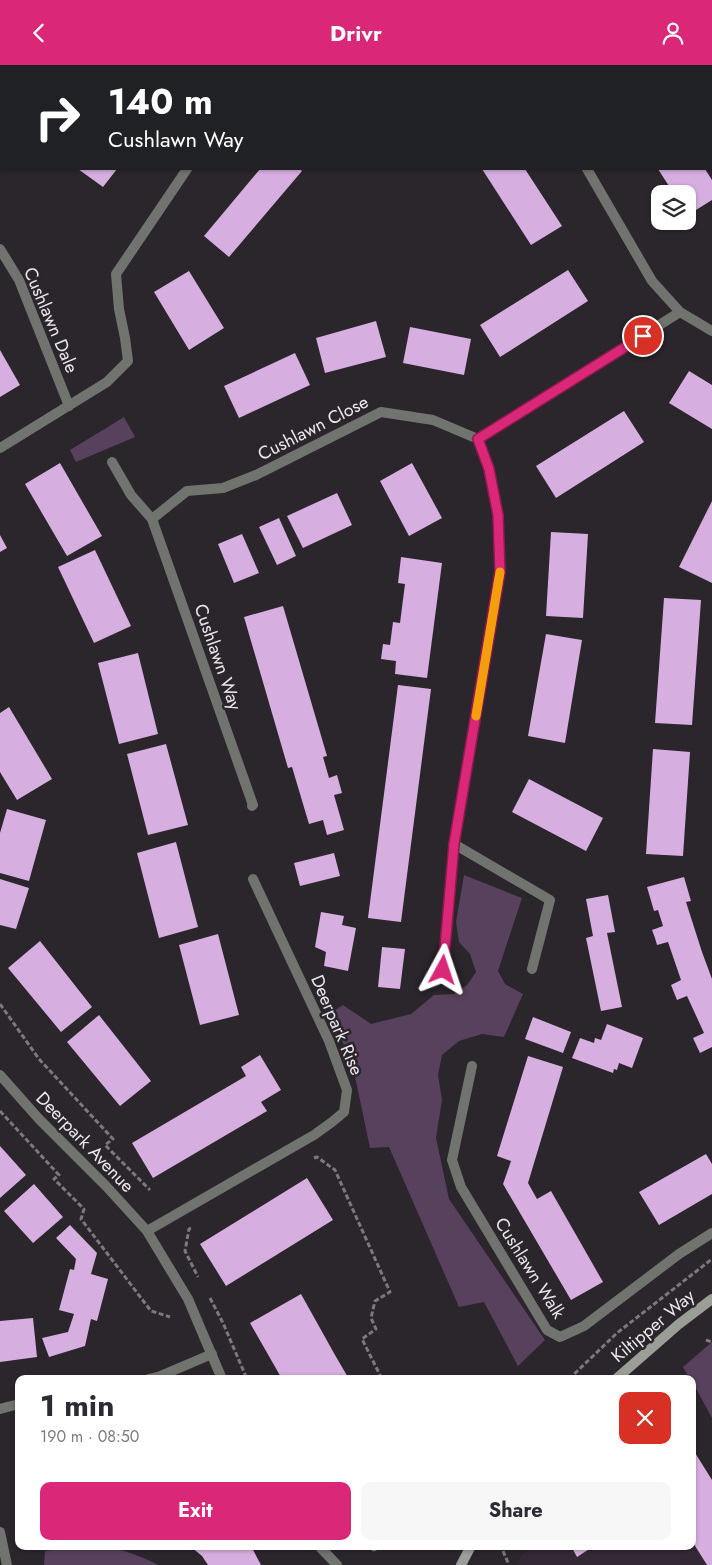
<!DOCTYPE html>
<meta charset="utf-8">
<style>
body{margin:0;font-family:Jost,sans-serif;background:#f7f7f7;color:#2b2b33;height:100vh;display:flex;flex-direction:column;font-size:19px;white-space:nowrap}
*{box-sizing:border-box;margin:0}
p{font-size:16px;color:#7c7c81}
.icon{flex:none;width:28px;height:28px;fill:none;stroke:currentColor;stroke-width:2;stroke-linecap:round;stroke-linejoin:round}
.map{position:relative;flex:1;overflow:hidden}
.drawer{position:absolute;left:15px;top:1310px;width:681px;height:175px;display:flex;flex-direction:column;background:#fff;border-radius:10px;box-shadow:0 1px 4px #0004}
.drawer>*{flex:none}
.top-card{position:absolute;left:0px;top:0px;width:712px;height:105px;box-shadow:0 1px 4px #0004;background:#202124;color:#fff;overflow:hidden}
.tools{position:absolute;left:651px;top:120px;display:grid;gap:10px}
.tools a{display:grid;place-items:center;width:45px;height:45px;border-radius:10px;background:#fff;box-shadow:0 1px 4px #0004;font-size:25px}
.pin{position:absolute;display:grid;place-items:center;width:42px;height:42px;color:#fff;margin:-21px;border:2px solid #fff;border-radius:50%;box-shadow:0 1px 5px #0007}
.me{position:absolute;width:55px;margin:-28px;rotate:5deg;stroke-linejoin:round;filter:drop-shadow(0 0 4px #0008)}
.turn{display:flex;align-items:center;gap:18px;height:105px;padding:0 25px;font-size:22px}
.turn .icon{width:65px;height:65px;stroke-width:2.5}
.turn b{display:block;font-size:35px;line-height:42px}
.round{display:grid;place-items:center;flex:none;width:52px;height:52px;border-radius:10px;background:#f7f7f7}
.head{display:flex;align-items:center;justify-content:space-between;height:85px;padding:0 25px}
h1{font-size:30px;font-weight:700;line-height:38px}
.button{display:flex;gap:10px;margin-top:auto;padding:10px 25px}
.button a{flex:1;height:58px;border-radius:10px;background:#db2777;color:#fff;font-size:20px;font-weight:700;line-height:58px;text-align:center}
.button a+a{background:#f7f7f7;color:#2b2b33}
header{display:flex;justify-content:space-between;align-items:center;height:65px;padding:0 25px;background:#db2777;color:#fff;font-size:22px;font-weight:700}
.map>svg:first-child{display:block}
.built{fill:#332835}
.green{fill:#57415c}
.building{fill:#d6aedf}
.lines{fill:none;stroke-linecap:round;stroke-linejoin:round}
.path{stroke:#7d787e;stroke-width:3;stroke-dasharray:5 2.5;stroke-linecap:butt}
.street{stroke:#70736e;stroke-width:10}
.secondary{stroke:#9a9e97;stroke-width:10}
.route-casing{stroke:#8e194d;stroke-width:12}
.route{stroke:#db2777;stroke-width:9}
.slow{stroke:#f59e0b;stroke-width:9}
.labels{text-anchor:middle;stroke-width:5;stroke-linejoin:round;paint-order:stroke}
.street-label{font-size:18px;fill:#ece7ed;stroke:#2b252c}
</style>
<header><svg class="icon" aria-label="back" viewBox="0 0 24 24"><path d="M15 5l-7 7 7 7"/></svg>Drivr<svg class="icon" aria-label="person" viewBox="0 0 24 24"><circle cx="12" cy="8" r="4"/><path d="M4 21q1-7 8-7t8 7"/></svg></header>
<div class="map">
<svg width="712" height="1500" viewBox="0 0 712 1500">
<rect width="100%" height="100%" fill="#2b252c"/>
<path class="built" d="M 693,1476 L 707,1500 L 516,1500 L 529,1481 L 571,1481 L 577,1492 L 594,1481 L 692,1481 Z"/>
<path class="green" d="M 124,352 L 135,372 L 76,397 L 70,385 Z
M 464,810 L 522,833 L 498,906 L 505,919 L 523,929 L 504,972 L 482,969 L 459,976 L 442,990 L 438,1010 L 442,1035 L 436,1073 L 449,1134 L 545,1275 L 518,1301 L 484,1237 L 459,1242 L 389,1082 L 370,1083 L 352,997 L 329,949 L 343,940 L 371,959 L 411,949 L 434,930 L 454,929 L 467,920 L 476,907 L 470,889 L 459,877 L 456,857 Z
M 712,1277 L 712,1353 L 693,1318 L 692,1314 L 690,1314 L 683,1302 Z
M 91,1481 C 114,1481 138,1489 158,1500 L 44,1500 L 45,1486 Z"/>
<path class="building" d="M 78,104 L 117,104 L 103,122 Z
M 260,104 L 300,104 L 302,106 L 229,192 L 204,171 Z
M 482,104 L 525,104 L 562,161 L 531,180 Z
M 658,104 L 705,104 L 712,115 L 712,135 L 688,150 L 688,129 L 674,129 Z
M 568,205 L 588,236 L 500,292 L 480,260 Z
M 189,206 L 224,263 L 189,285 L 154,227 Z
M 376,256 L 386,292 L 325,308 L 316,273 Z
M 410,262 L 471,274 L 464,310 L 403,298 Z
M 0,285 L 20,320 L 0,332 Z
M 295,288 L 310,320 L 239,353 L 224,321 Z
M 689,306 L 712,320 L 712,364 L 669,338 Z
M 624,346 L 644,377 L 556,433 L 536,401 Z
M 60,398 L 102,471 L 67,491 L 25,419 Z
M 412,398 L 442,453 L 409,471 L 380,416 Z
M 337,428 L 352,460 L 303,483 L 287,451 Z
M 712,436 L 712,518 L 679,502 Z
M 279,453 L 296,491 L 277,500 L 259,462 Z
M 551,467 L 588,469 L 583,553 L 546,551 Z
M 242,469 L 259,508 L 234,518 L 218,479 Z
M 0,470 L 7,483 L 0,487 Z
M 95,485 L 131,561 L 94,578 L 58,502 Z
M 401,492 L 442,498 L 427,613 L 395,609 L 396,596 L 381,594 L 383,579 L 390,580 L 393,557 L 400,558 L 405,519 L 398,518 Z
M 664,533 L 701,535 L 692,660 L 655,658 Z
M 283,541 L 327,691 L 323,692 L 329,713 L 337,710 L 342,728 L 334,730 L 344,765 L 327,770 L 323,755 L 309,759 L 292,702 L 288,703 L 244,552 Z
M 546,569 L 582,575 L 565,678 L 528,671 Z
M 138,588 L 158,669 L 119,679 L 98,598 Z
M 398,620 L 431,624 L 401,857 L 368,853 Z
M 9,642 L 52,714 L 17,735 L 0,707 L 0,648 Z
M 166,679 L 188,760 L 148,770 L 127,689 Z
M 653,684 L 690,687 L 683,791 L 646,789 Z
M 529,714 L 603,753 L 586,786 L 512,747 Z
M 7,744 L 46,755 L 29,816 L 0,808 L 0,768 Z
M 176,777 L 198,862 L 159,873 L 137,788 Z
M 334,788 L 340,811 L 300,821 L 294,798 Z
M 684,812 L 691,836 L 686,837 L 702,887 L 712,914 L 712,982 L 700,988 L 693,973 L 704,968 L 687,931 L 677,935 L 671,920 L 681,915 L 668,877 L 657,880 L 655,873 L 652,865 L 663,861 L 658,845 L 654,846 L 647,822 Z
M 0,814 L 29,823 L 16,864 L 0,860 Z
M 608,830 L 615,867 L 607,868 L 622,942 L 601,946 L 586,873 L 593,871 L 586,834 Z
M 321,847 L 344,851 L 342,860 L 356,863 L 348,906 L 324,901 L 326,887 L 315,882 Z
M 218,869 L 239,950 L 200,960 L 179,880 Z
M 40,876 L 92,942 L 61,967 L 8,903 Z
M 382,882 L 405,884 L 400,924 L 378,922 Z
M 99,950 L 151,1016 L 120,1041 L 67,977 Z
M 533,952 L 571,967 L 563,988 L 525,974 Z
M 607,959 L 643,973 L 632,1003 L 619,998 L 617,1005 L 614,1004 L 613,1008 L 572,993 L 580,973 L 594,978 L 595,973 L 601,975 Z
M 260,990 L 281,1025 L 261,1037 L 267,1046 L 153,1113 L 132,1078 L 246,1011 L 241,1002 Z
M 528,991 L 563,1002 L 528,1118 L 537,1134 L 551,1126 L 603,1217 L 571,1235 L 503,1119 L 511,1096 L 497,1091 Z
M 0,1081 L 26,1110 L 0,1133 Z
M 706,1089 L 712,1099 L 712,1129 L 659,1160 L 639,1127 Z
M 307,1113 L 333,1155 L 226,1221 L 200,1179 Z
M 34,1119 L 63,1152 L 33,1178 L 4,1146 Z
M 70,1160 L 97,1188 L 91,1209 L 108,1214 L 97,1256 L 91,1254 L 85,1281 L 49,1292 L 42,1273 L 68,1267 L 74,1249 L 59,1245 L 70,1204 L 74,1205 L 76,1194 L 56,1173 Z
M 301,1229 L 335,1290 L 349,1314 L 282,1314 L 250,1258 Z
M 33,1253 L 37,1292 L 0,1297 L 0,1256 Z
M 692,1383 L 712,1415 L 712,1500 L 707,1500 L 692,1476 Z
M 190,1481 L 251,1481 L 261,1500 L 208,1500 L 202,1491 Z
M 571,1481 L 594,1481 L 577,1492 Z"/>
<g class="lines">
<path class="path" d="M 0,939 L 39,994 L 113,1074 L 105,1080 L 150,1125
M 0,1046 L 59,1110 L 54,1114 L 84,1144 L 81,1154 L 151,1246 L 170,1252
M 314,1093 L 317,1092 L 335,1105 L 390,1227 L 375,1236 L 371,1253 L 376,1264 L 362,1274 L 382,1314
M 191,1163 L 189,1164 L 185,1186 L 198,1212
M 210,1233 L 223,1258 L 247,1314
M 706,1275 L 712,1277
M 569,1314 L 617,1268 L 712,1194
M 365,1481 L 374,1485 L 383,1481
M 503,1486 L 509,1500"/>
<path class="street" d="M 220,0 L 220,1
M 523,0 L 524,1
M 624,1 L 626,0
M 587,104 L 652,216 L 680,247 L 712,266
M 0,184 L 19,215 L 69,341
M 478,374 L 680,247
M 0,383 L 107,317 L 128,296 L 125,273 L 119,244 L 116,209 L 187,104
M 112,397 L 131,430 L 152,454 L 253,740 L 252,741
M 152,454 L 187,426 L 223,423 L 256,410 L 381,347 L 433,355 L 478,374 L 489,404 L 498,450 L 500,507 L 454,779 L 443,905
M 454,779 L 550,835 L 532,904
M 472,1001 L 452,1095 L 461,1122 L 547,1265 L 560,1272 L 584,1261 L 679,1189 L 712,1168
M 0,1010 L 39,1054 L 106,1121 L 147,1166 L 188,1234 L 222,1314
M 147,1166 L 314,1070 L 332,1057 L 344,1047 L 347,1025 L 329,976 L 253,814
M 149,1314 L 158,1312 L 212,1289
M 0,1344 L 19,1339
M 0,1467 L 7,1500
M 319,1481 L 337,1500"/>
<path class="secondary" d="M 616,1314 L 679,1259 L 712,1234
M 461,1500 L 471,1481"/>
</g>
<g class="lines">
<g class="route-casing">
<path id="route" d="M 443,905 L 454,779 L 500,507 L 498,450 L 489,404 L 478,374 L 643,271"/>
</g>
<use href="#route" class="route"/>
<path class="slow" d="M 476,651 L 500,507"/>
</g>
<g class="labels">
<g class="street-label">
<text transform="translate(51 255) rotate(67)" y="6">Cushlawn Dale</text>
<text transform="translate(313 363) rotate(-27)" y="6">Cushlawn Close</text>
<text transform="translate(218 592) rotate(71)" y="6">Cushlawn Way</text>
<text transform="translate(337 960) rotate(67)" y="6">Deerpark Rise</text>
<text transform="translate(85 1077) rotate(46)" y="6">Deerpark Avenue</text>
<text transform="translate(530 1203) rotate(58)" y="6">Cushlawn Walk</text>
<text transform="translate(653 1261) rotate(-40)" y="6">Kiltipper Way</text>
</g>
</g>
</svg>
<div class="tools">
<a><svg class="icon" aria-label="layers" viewBox="0 0 24 24"><path d="M12 4l9 5-9 5-9-5zM3 14l9 5 9-5"/></svg></a>
</div>
<div class="pin" style="left:643px;top:271px;background:#d93025"><svg class="icon" aria-label="arrive" viewBox="0 0 24 24"><path d="M6 21V4h12l-3 4 3 4H6"/></svg></div>
<svg class="me" style="left:443px;top:905px" viewBox="-20 -20 40 40"><path d="M0-17L14 15 0 8-14 15z" fill="#db2777" stroke="#fff" stroke-width="4"/></svg>
<div class="top-card">
<div class="turn"><svg class="icon" aria-label="right" viewBox="0 0 24 24"><path d="M7 20v-9h11M14 6l5 5-5 5"/></svg><div><b>140 m</b>Cushlawn Way</div></div>
</div>
<section class="drawer">
<div class="head"><div><h1>1 min</h1><p>190 m · 08:50</p></div><a class="round" style="background:#d93025;color:#fff"><svg class="icon" aria-label="close" viewBox="0 0 24 24"><path d="M6 6l12 12M18 6L6 18"/></svg></a></div>
<div class="button"><a>Exit</a><a>Share</a></div>
</section>
</div>
